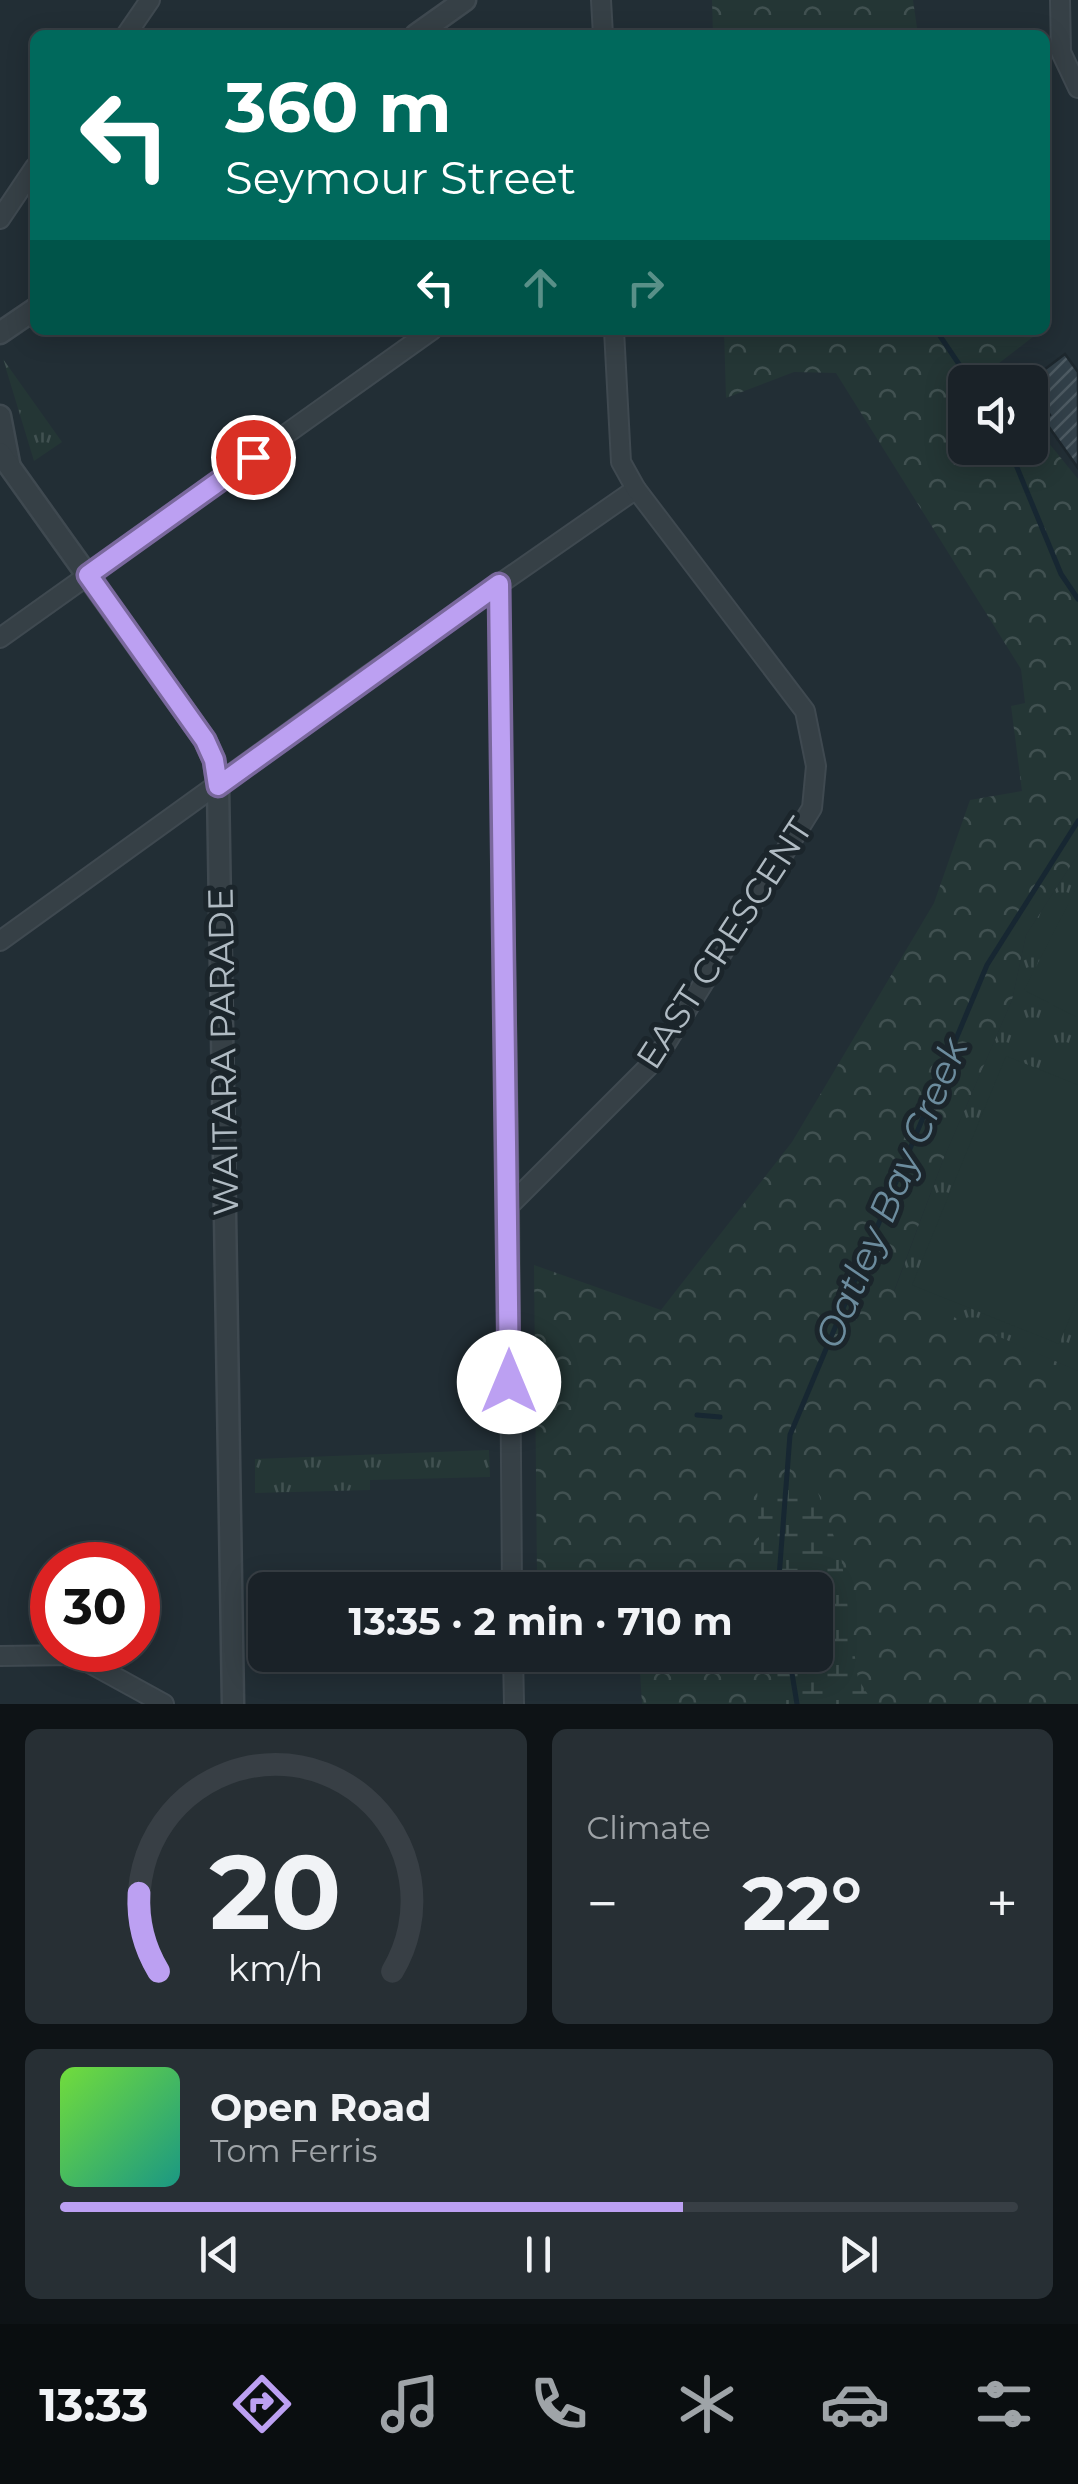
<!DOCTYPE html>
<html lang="en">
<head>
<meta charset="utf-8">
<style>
  body { margin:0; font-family:Montserrat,sans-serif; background:#272f34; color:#f1f3f6; height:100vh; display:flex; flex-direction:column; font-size:38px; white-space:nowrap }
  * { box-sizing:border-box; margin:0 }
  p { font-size:32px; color:#9fa4a8 }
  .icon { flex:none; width:55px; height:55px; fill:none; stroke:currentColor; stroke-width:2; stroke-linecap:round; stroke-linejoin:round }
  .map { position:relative; height:1704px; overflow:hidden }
  .drawer { display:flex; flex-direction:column; gap:25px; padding:25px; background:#0e1316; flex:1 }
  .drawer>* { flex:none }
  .hud { position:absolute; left:30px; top:30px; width:1020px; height:305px; border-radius:15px; box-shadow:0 5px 25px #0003,0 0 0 2px #383f45; background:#00695c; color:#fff; overflow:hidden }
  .controls { position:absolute; left:948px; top:365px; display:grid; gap:20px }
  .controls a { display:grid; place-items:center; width:100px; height:100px; border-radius:15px; background:#1a2228; box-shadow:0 5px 25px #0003,0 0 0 2px #383f45; font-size:50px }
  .speed { position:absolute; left:30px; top:1542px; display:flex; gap:20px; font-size:50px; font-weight:700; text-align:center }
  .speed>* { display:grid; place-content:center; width:130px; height:130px; border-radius:50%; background:#1a2228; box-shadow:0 5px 25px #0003,0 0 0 2px #383f45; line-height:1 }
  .speed .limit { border:15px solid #d22; background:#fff; color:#111 }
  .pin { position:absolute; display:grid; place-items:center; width:85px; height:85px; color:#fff; margin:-42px; border:5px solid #fff; border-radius:50%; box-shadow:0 2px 10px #0007 }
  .me { position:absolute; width:110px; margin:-55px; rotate:0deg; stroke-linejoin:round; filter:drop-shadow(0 0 8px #0008) }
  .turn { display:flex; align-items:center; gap:35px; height:210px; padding:0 30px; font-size:45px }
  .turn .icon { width:130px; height:130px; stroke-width:2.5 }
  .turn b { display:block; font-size:70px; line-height:85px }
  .lanes { display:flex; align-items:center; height:95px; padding:0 30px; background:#0003; justify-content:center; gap:50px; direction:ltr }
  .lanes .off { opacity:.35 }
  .big { font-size:75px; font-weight:700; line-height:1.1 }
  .drawer .tile { flex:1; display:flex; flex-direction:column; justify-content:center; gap:15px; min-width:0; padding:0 35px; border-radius:15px; background:#272f34 }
  .drawer .dial { align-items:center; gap:0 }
  .dial svg { height:260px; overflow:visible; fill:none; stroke:#383f45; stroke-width:7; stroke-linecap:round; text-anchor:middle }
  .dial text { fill:#f1f3f6; stroke:none }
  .song { display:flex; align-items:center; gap:30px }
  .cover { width:120px; height:120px; border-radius:15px; background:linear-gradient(135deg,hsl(100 70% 55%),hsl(170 70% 35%)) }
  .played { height:10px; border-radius:5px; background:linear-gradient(90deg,#bca0f2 65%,#383f45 65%) }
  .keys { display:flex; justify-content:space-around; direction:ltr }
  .heat { display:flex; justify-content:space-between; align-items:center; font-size:55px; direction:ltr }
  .drawer .tiles { flex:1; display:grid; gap:25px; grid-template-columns:1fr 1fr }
  .tile:last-child { grid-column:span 2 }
  .trip { position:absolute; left:248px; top:1572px; width:585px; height:100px; border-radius:15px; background:#1a2228; box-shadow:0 5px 25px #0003,0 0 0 2px #383f45; font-weight:700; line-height:100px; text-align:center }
  .menu { display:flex; height:160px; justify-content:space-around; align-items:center; background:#0a0e10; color:#9fa4a8 }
  .menu .icon { width:70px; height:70px }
  .menu .on { color:#bca0f2 }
  .menu b { font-size:45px; color:#f1f3f6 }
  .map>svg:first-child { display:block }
  .grass { fill:url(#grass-tufts) }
  .forest { fill:url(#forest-crowns) }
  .wetland { fill:url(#wetland-marsh) }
  .garden { fill:#243635 }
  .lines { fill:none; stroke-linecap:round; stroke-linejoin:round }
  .stream { stroke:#172732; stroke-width:5 }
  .building { fill:url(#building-hatch); stroke:#1d272d; stroke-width:2.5 }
  .minor-casing { stroke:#3f4950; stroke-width:22 }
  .tertiary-casing { stroke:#3f4950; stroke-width:25 }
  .minor { stroke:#364046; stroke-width:18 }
  .tertiary { stroke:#364046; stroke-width:20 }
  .route-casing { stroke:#7a689d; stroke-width:25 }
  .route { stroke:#bca0f2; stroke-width:18 }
  .labels { text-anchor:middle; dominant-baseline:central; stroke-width:10; stroke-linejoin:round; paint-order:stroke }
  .street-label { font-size:35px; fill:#b0bbc3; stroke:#1b252b }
  .water-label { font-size:38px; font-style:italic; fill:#6c8c9e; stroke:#1b252b }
</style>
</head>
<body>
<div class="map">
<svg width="1078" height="1704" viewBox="0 0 1078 1704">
  <defs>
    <pattern id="grass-tufts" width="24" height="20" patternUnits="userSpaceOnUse" patternTransform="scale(2.5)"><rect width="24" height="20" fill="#243635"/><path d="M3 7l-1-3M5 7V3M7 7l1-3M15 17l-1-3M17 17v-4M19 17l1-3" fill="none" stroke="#415151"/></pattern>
    <pattern id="forest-crowns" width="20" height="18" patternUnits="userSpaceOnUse" patternTransform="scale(2.5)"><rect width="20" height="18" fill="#243635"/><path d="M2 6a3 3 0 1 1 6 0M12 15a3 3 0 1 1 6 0" fill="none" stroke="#415151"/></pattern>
    <pattern id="wetland-marsh" width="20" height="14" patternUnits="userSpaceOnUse" patternTransform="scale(2.5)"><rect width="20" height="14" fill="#243635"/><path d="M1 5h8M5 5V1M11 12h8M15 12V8" fill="none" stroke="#415151"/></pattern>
    <pattern id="building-hatch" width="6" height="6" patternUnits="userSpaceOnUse" patternTransform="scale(2.5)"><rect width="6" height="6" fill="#324049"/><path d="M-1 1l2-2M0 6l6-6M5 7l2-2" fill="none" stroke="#4d5a62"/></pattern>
  </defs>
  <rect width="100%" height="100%" fill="#222e35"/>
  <g class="grass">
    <polygon points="3,359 62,442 34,461"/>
    <polygon points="1078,854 1078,1371 894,1292 943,1160 1012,1000 1026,935"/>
    <polygon points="489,1450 490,1477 370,1480 370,1490 255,1493 255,1459"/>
  </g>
  <g class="forest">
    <polygon points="712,0 913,0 918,35 713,35"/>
    <polygon points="724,330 1042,330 990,370 999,382 965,382 965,448 1030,448 1030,420 1078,479 1078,854 1026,935 1012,1000 943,1160 894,1291 1078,1371 1078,1704 642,1704 639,1655 815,1655 815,1590 636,1590 634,1573 537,1578 534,1265 661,1310 792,1142 934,903 970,800 1022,791 1011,706 1025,703 1021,669 836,373 794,372 726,398"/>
  </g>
  <polygon class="wetland" points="757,1485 817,1490 841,1556 858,1679 874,1704 778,1704 767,1655 815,1655 815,1590 761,1590"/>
  <g class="garden">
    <polygon points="1078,885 1078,1018 1024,990"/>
    <polygon points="1006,1056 1078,1085 1078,1298 1059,1344 912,1285"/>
  </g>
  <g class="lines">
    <g class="stream">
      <polyline points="936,330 971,382"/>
      <polyline points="1009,448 1061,574 1078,599"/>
      <polyline points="697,1415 720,1417"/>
      <polyline points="778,1590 790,1435 987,965 1078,821"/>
      <polyline points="789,1655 797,1704"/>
    </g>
  </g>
  <polygon class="building" points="1065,354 1078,372 1078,468 1044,420 1050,415 1028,382"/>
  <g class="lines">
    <g class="minor-casing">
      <g id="minor">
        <polyline points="601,0 603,35"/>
        <polyline points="1060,0 1061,52 1078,88"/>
        <polyline points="126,35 150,0"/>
        <polyline points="0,219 35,167"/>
        <polyline points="499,584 509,1206 512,1590"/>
        <polyline points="0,638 432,330"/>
        <polyline points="0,941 366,677 636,489"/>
        <polyline points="509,1206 657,1058 812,808 816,766 805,711 636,489 621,462 614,330"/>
        <polyline points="513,1655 514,1704"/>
        <polyline points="0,1656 75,1655 164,1704"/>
      </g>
    </g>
    <g class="tertiary-casing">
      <g id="tertiary">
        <polyline points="416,35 465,0"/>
        <polyline points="0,333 35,309"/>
        <polyline points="0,416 9,463"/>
        <polyline points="0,453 205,740 214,760 218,786 233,1704"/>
      </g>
    </g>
    <use href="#minor" class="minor"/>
    <use href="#tertiary" class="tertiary"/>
  </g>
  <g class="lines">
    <g class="route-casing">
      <polyline id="route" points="253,457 88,575 205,740 214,760 218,786 499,584 509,1382"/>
    </g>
    <use href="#route" class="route"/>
  </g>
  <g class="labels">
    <g class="street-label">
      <text transform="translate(724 943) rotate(-57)">EAST CRESCENT</text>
      <text transform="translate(223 1052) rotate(-91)">WAITARA PARADE</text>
    </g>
    <g class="water-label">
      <text transform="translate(891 1193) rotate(-67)">Oatley Bay Creek</text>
    </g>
  </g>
</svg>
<div class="controls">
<a><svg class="icon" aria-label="sound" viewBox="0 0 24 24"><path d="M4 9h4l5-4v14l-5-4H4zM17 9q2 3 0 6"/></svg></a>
</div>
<div class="speed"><div class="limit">30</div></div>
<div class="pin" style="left:253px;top:457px;background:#d93025"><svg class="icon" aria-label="arrive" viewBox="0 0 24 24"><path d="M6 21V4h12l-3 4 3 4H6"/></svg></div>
<svg class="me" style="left:509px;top:1382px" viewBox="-20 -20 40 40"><circle r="19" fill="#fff"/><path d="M0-13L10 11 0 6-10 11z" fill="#bca0f2"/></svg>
<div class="trip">13:35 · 2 min · 710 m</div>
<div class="hud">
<div class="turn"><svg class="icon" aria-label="left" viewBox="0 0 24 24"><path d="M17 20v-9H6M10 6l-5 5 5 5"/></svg><div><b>360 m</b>Seymour Street</div></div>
<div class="lanes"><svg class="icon" aria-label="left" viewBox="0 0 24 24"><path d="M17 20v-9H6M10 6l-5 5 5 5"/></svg><svg class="icon off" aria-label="ahead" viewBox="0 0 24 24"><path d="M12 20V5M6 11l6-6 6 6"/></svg><svg class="icon off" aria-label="right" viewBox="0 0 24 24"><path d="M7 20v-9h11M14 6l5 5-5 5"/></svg></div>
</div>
</div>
<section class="drawer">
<div class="tiles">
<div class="tile dial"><svg viewBox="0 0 100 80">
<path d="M14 69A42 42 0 1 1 86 69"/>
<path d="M14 69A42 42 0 0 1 8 45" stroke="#bca0f2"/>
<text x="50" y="56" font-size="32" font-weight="700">20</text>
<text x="50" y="72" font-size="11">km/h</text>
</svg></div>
<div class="tile"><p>Climate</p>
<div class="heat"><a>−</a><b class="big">22°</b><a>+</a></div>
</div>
<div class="tile">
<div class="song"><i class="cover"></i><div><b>Open Road</b><p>Tom Ferris</p></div></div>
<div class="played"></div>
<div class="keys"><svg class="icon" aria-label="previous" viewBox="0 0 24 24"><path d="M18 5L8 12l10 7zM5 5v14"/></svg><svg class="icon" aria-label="pause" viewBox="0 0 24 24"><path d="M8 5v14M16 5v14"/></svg><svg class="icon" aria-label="next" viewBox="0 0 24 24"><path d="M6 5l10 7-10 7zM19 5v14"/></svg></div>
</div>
</div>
</section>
<nav class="menu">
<b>13:33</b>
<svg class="icon on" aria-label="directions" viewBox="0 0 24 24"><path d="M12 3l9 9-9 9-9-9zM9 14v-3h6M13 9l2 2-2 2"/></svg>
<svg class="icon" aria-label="music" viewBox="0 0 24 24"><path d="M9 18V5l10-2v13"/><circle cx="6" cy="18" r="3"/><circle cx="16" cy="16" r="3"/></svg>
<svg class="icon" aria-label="phone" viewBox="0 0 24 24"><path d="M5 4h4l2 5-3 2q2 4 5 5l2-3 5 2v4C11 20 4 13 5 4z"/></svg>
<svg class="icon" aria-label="climate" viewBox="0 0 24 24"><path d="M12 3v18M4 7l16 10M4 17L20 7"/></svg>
<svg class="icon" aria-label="car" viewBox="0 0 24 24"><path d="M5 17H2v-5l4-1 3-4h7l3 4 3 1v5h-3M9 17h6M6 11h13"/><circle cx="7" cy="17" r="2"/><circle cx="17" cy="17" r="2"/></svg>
<svg class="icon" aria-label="filters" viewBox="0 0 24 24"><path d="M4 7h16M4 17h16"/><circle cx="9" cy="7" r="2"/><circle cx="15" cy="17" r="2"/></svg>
</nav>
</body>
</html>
